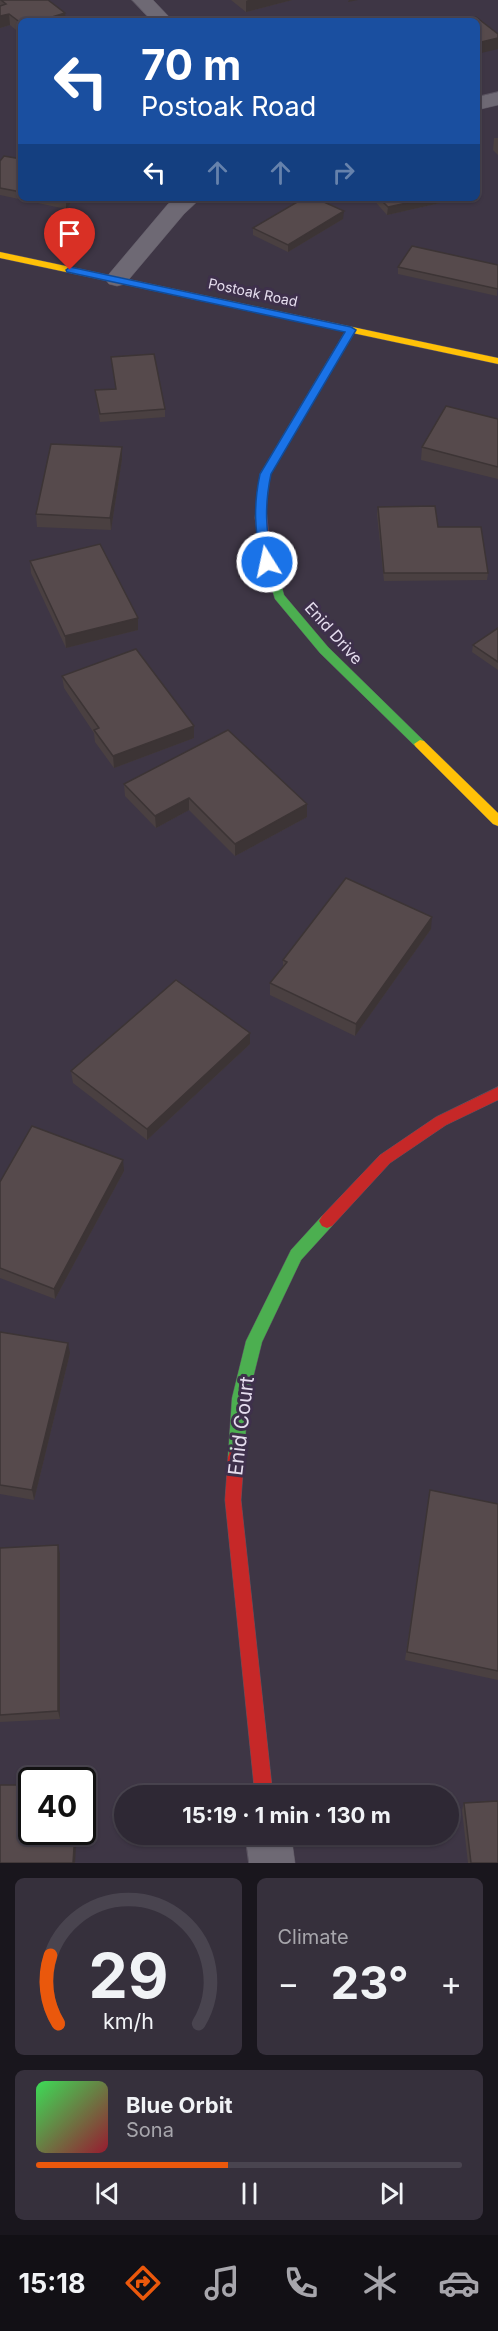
<!DOCTYPE html>
<html lang="en">
<head>
<meta charset="utf-8">
<style>
  body { margin:0; font-family:Inter,sans-serif; background:#36303c; color:#f1f3f6; height:100vh; display:flex; flex-direction:column; font-size:22px; white-space:nowrap }
  * { box-sizing:border-box; margin:0 }
  p { font-size:20px; color:#a7a6ac }
  .icon { flex:none; width:33px; height:33px; fill:none; stroke:currentColor; stroke-width:2; stroke-linecap:round; stroke-linejoin:round }
  .map { position:relative; height:1863px; overflow:hidden }
  .drawer { display:flex; flex-direction:column; gap:15px; padding:15px; background:#19161d; flex:1 }
  .drawer>* { flex:none }
  .banner { position:absolute; left:18px; top:18px; width:462px; height:183px; border-radius:9px; box-shadow:0 2px 4px #0004,0 0 0 2px #49444f; background:#1a4fa0; color:#fff; overflow:hidden }
  .speed { position:absolute; left:18px; top:1767px; display:flex; gap:12px; font-size:30px; font-weight:700; text-align:center }
  .speed>* { display:grid; place-content:center; width:78px; height:78px; border-radius:50%; background:#2e2834; box-shadow:0 2px 4px #0004,0 0 0 2px #49444f; line-height:1 }
  .speed .limit { border:3px solid #111; border-radius:9px; background:#fff; color:#111 }
  .pin { position:absolute; display:grid; place-items:center; width:51px; height:51px; color:#fff; margin:-62px -26px; border-radius:50% 50% 50% 0; rotate:-45deg; box-shadow:0 0 6px #0007 }
  .pin .icon { rotate:45deg }
  .me { position:absolute; width:66px; margin:-33px; rotate:350deg; stroke-linejoin:round; filter:drop-shadow(0 0 4px #0008) }
  .turn { display:flex; align-items:center; gap:21px; height:126px; padding:0 24px; font-size:27px }
  .turn .icon { width:78px; height:78px; stroke-width:2.5 }
  .turn b { display:block; font-size:42px; line-height:51px }
  .lanes { display:flex; align-items:center; height:57px; padding:0 24px; background:#0003; justify-content:center; gap:30px; direction:ltr }
  .lanes .off { opacity:.35 }
  .big { font-size:45px; font-weight:700; line-height:1.1 }
  .drawer .tile { flex:1; display:flex; flex-direction:column; justify-content:center; gap:9px; min-width:0; padding:0 21px; border-radius:9px; background:#36303c }
  .drawer .dial { align-items:center; gap:0 }
  .dial svg { height:156px; overflow:visible; fill:none; stroke:#49444f; stroke-width:7; stroke-linecap:round; text-anchor:middle }
  .dial text { fill:#f1f3f6; stroke:none }
  .song { display:flex; align-items:center; gap:18px }
  .cover { width:72px; height:72px; border-radius:9px; background:linear-gradient(135deg,hsl(130 70% 55%),hsl(350 70% 35%)) }
  .played { height:6px; border-radius:3px; background:linear-gradient(90deg,#ea580c 45%,#49444f 45%) }
  .keys { display:flex; justify-content:space-around; direction:ltr }
  .heat { display:flex; justify-content:space-between; align-items:center; font-size:33px; direction:ltr }
  .drawer .tiles { flex:1; display:grid; gap:15px; grid-template-columns:1fr 1fr }
  .tile:last-child { grid-column:span 2 }
  .trip { position:absolute; left:114px; top:1785px; width:345px; height:60px; border-radius:30px; background:#2e2834; box-shadow:0 2px 4px #0004,0 0 0 2px #49444f; font-weight:700; line-height:60px; text-align:center }
  .dock { display:flex; height:96px; justify-content:space-around; align-items:center; background:#121015; color:#a7a6ac }
  .dock .icon { width:42px; height:42px }
  .dock .on { color:#ea580c }
  .dock b { font-size:27px; color:#f1f3f6 }
  .map>svg:first-child { display:block }
  .lines { fill:none; stroke-linecap:round; stroke-linejoin:round }
  .street-casing { stroke:#5b5461; stroke-width:1 }
  .fast-casing { stroke:#5b5461; stroke-width:1 }
  .slow-casing { stroke:#5b5461; stroke-width:1 }
  .jam-casing { stroke:#5b5461; stroke-width:1 }
  .street { fill:#6e6974; fill-rule:evenodd }
  .fast { fill:#4caf50; fill-rule:evenodd }
  .slow { fill:#ffc107; fill-rule:evenodd }
  .jam { fill:#c62828; fill-rule:evenodd }
  .wall { fill:#4a4041 }
  .shaded-wall { fill:#3c3435 }
  .building { fill:#564a4c; stroke:#3c3435; stroke-width:1.5 }
  .route { fill:#1a73e8; stroke:#114b97; stroke-width:1.5 }
  .labels { text-anchor:middle; dominant-baseline:central; stroke-width:6; stroke-linejoin:round; paint-order:stroke }
  .far-street-label { font-size:14px; fill:#e5ddee; stroke:#3e304b }
  .street-label { font-size:16px; fill:#e5ddee; stroke:#3e304b }
  .near-street-label { font-size:20px; fill:#e5ddee; stroke:#3e304b }
</style>
</head>
<body>
<div class="map">
<svg width="498" height="1863" viewBox="0 0 498 1863">
  <rect width="100%" height="100%" fill="#3e3645"/>
  <g class="lines">
    <g class="street-casing">
      <g id="street">
        <polygon points="132,0 153,0 173,21 152,21"/>
        <polygon points="498,92 498,105 477,110 477,97"/>
        <polygon points="176,198 201,198 184,214 125,284 117,286 109,284 105,279 109,274 168,204"/>
        <polygon points="245,1834 291,1834 295,1863 249,1863"/>
      </g>
    </g>
    <g class="fast-casing">
      <g id="fast">
        <polygon points="264,541 270,545 284,595 328,647 424,741 426,744 424,747 416,747 320,653 275,599 258,545"/>
        <polygon points="327,1214 332,1216 335,1221 332,1226 301,1260 262,1342 248,1398 244,1457 242,1463 236,1465 230,1463 228,1457 232,1398 246,1341 291,1250 322,1216"/>
      </g>
    </g>
    <g class="slow-casing">
      <g id="slow">
        <polygon points="0,252 498,358 498,364 0,258"/>
        <polygon points="420,740 424,741 498,813 498,826 493,824 416,747 414,744"/>
      </g>
    </g>
    <g class="jam-casing">
      <g id="jam">
        <polygon points="351,327 356,330 270,474 266,509 270,545 268,548 260,548 255,518 260,474 346,330"/>
        <polygon points="498,1087 498,1100 446,1125 390,1163 332,1226 327,1228 322,1226 319,1221 322,1216 380,1155 436,1117"/>
        <polygon points="236,1449 242,1451 244,1457 241,1500 273,1796 255,1796 225,1500 228,1457 230,1451"/>
      </g>
    </g>
    <use href="#street" class="street"/>
    <use href="#fast" class="fast"/>
    <use href="#slow" class="slow"/>
    <use href="#jam" class="jam"/>
  </g>
  <g class="wall">
    <polygon points="0,0 48,0 21,21 21,34 10,25 0,28"/>
    <polygon points="231,0 292,0 246,12"/>
    <polygon points="494,138 498,138 498,155 493,150"/>
    <polygon points="21,159 21,198 75,198 66,209 0,195 0,161"/>
    <polygon points="372,198 462,198 387,215"/>
    <polygon points="343,219 288,252 253,235 253,228"/>
    <polygon points="498,265 497,296 398,274 398,267"/>
    <polygon points="111,357 165,409 165,417 100,422 95,390 116,389"/>
    <polygon points="498,419 498,479 421,460 422,447"/>
    <polygon points="122,447 122,459 111,530 37,527 36,514"/>
    <polygon points="378,507 438,527 488,573 487,580 384,581 377,514"/>
    <polygon points="30,561 138,618 138,630 66,648 31,573"/>
    <polygon points="498,628 498,670 472,652 473,645"/>
    <polygon points="62,676 194,738 114,768 95,742 94,733 64,688"/>
    <polygon points="124,784 307,804 307,817 235,856 189,810 156,828 125,796"/>
    <polygon points="431,929 355,1036 270,995 270,983 283,966 283,960"/>
    <polygon points="250,1044 147,1140 73,1083 71,1071"/>
    <polygon points="124,1171 55,1299 0,1278 0,1182"/>
    <polygon points="0,1332 70,1353 34,1500 0,1494"/>
    <polygon points="430,1490 498,1504 498,1680 405,1660"/>
    <polygon points="0,1548 60,1554 60,1719 0,1722"/>
    <polygon points="464,1803 498,1863 468,1863 462,1810"/>
  </g>
  <g class="shaded-wall">
    <polygon points="248,0 292,0 246,12 246,1"/>
    <polygon points="349,0 358,0 348,2"/>
    <polygon points="65,13 66,21 39,21"/>
    <polygon points="9,14 10,25 0,28 0,16"/>
    <polygon points="498,38 498,49 477,54 477,43"/>
    <polygon points="69,198 75,198 66,209 66,201"/>
    <polygon points="430,198 462,198 387,215 388,207"/>
    <polygon points="344,211 343,219 288,252 288,245"/>
    <polygon points="122,447 122,459 111,530 110,518"/>
    <polygon points="138,618 138,630 66,648 65,636"/>
    <polygon points="194,726 194,738 114,768 113,756"/>
    <polygon points="189,798 189,810 156,828 155,816"/>
    <polygon points="307,804 307,817 235,856 235,844"/>
    <polygon points="432,917 431,929 355,1036 356,1024"/>
    <polygon points="250,1033 250,1044 147,1140 147,1129"/>
    <polygon points="123,1160 124,1171 55,1299 54,1289"/>
    <polygon points="68,1343 70,1353 34,1500 32,1490"/>
    <polygon points="58,1545 60,1554 60,1719 58,1711"/>
    <polygon points="75,1832 77,1832 75,1863 73,1863"/>
  </g>
  <g class="building">
    <polygon points="1,0 48,0 65,13 39,21 21,21 21,23 9,14 0,16 0,6 6,4"/>
    <polygon points="476,17 498,34 498,38 477,43 477,21 460,21"/>
    <polygon points="4,156 21,159 21,192 0,188 0,161"/>
    <polygon points="49,198 69,198 66,201"/>
    <polygon points="304,198 315,198 344,211 288,245 253,228"/>
    <polygon points="379,198 430,198 388,207"/>
    <polygon points="412,246 498,265 498,289 398,267"/>
    <polygon points="154,354 165,409 100,414 95,390 116,389 111,357"/>
    <polygon points="446,406 498,419 498,467 422,447"/>
    <polygon points="51,444 122,447 110,518 36,514"/>
    <polygon points="435,506 438,527 481,527 488,573 384,573 378,507"/>
    <polygon points="100,544 138,618 65,636 30,561"/>
    <polygon points="498,628 498,662 473,645"/>
    <polygon points="136,649 194,726 113,756 94,730 99,728 62,676"/>
    <polygon points="228,730 307,804 235,844 189,798 155,816 124,784"/>
    <polygon points="346,878 432,917 356,1024 270,983 287,962 283,960"/>
    <polygon points="176,980 250,1033 147,1129 71,1071"/>
    <polygon points="32,1126 123,1160 54,1289 0,1268 0,1182"/>
    <polygon points="0,1332 68,1343 32,1490 0,1485"/>
    <polygon points="430,1490 498,1504 498,1671 407,1652"/>
    <polygon points="58,1545 58,1711 0,1715 0,1548"/>
    <polygon points="0,1785 32,1785 32,1832 75,1832 73,1863 0,1863"/>
    <polygon points="498,1801 498,1863 471,1863 464,1803"/>
  </g>
  <path class="route" d="M70,267L351,327L356,330L271,474C264,507 266,529 272,562L271,565H263L261,562C255,529 253,507 260,474L345,332L67,272L66,270Z"/>
  <g class="labels">
    <g class="far-street-label">
      <text transform="translate(253 292) rotate(12)">Postoak Road</text>
    </g>
    <g class="street-label">
      <text transform="translate(334 633) rotate(48)">Enid Drive</text>
    </g>
    <g class="near-street-label">
      <text transform="translate(241 1426) rotate(-83)">Enid Court</text>
    </g>
  </g>
</svg>
<div class="speed"><div class="limit">40</div></div>
<div class="pin" style="left:70px;top:270px;background:#d93025"><svg class="icon" aria-label="arrive" viewBox="0 0 24 24"><path d="M6 21V4h12l-3 4 3 4H6"/></svg></div>
<svg class="me" style="left:267px;top:562px" viewBox="-20 -20 40 40"><circle r="17" fill="#1a73e8" stroke="#fff" stroke-width="3"/><path d="M0-11L8 9 0 5-8 9z" fill="#fff"/></svg>
<div class="trip">15:19 · 1 min · 130 m</div>
<div class="banner">
<div class="turn"><svg class="icon" aria-label="left" viewBox="0 0 24 24"><path d="M17 20v-9H6M10 6l-5 5 5 5"/></svg><div><b>70 m</b>Postoak Road</div></div>
<div class="lanes"><svg class="icon" aria-label="left" viewBox="0 0 24 24"><path d="M17 20v-9H6M10 6l-5 5 5 5"/></svg><svg class="icon off" aria-label="ahead" viewBox="0 0 24 24"><path d="M12 20V5M6 11l6-6 6 6"/></svg><svg class="icon off" aria-label="ahead" viewBox="0 0 24 24"><path d="M12 20V5M6 11l6-6 6 6"/></svg><svg class="icon off" aria-label="right" viewBox="0 0 24 24"><path d="M7 20v-9h11M14 6l5 5-5 5"/></svg></div>
</div>
</div>
<section class="drawer">
<div class="tiles">
<div class="tile dial"><svg viewBox="0 0 100 80">
<path d="M14 69A42 42 0 1 1 86 69"/>
<path d="M14 69A42 42 0 0 1 10 34" stroke="#ea580c"/>
<text x="50" y="56" font-size="32" font-weight="700">29</text>
<text x="50" y="72" font-size="11">km/h</text>
</svg></div>
<div class="tile"><p>Climate</p>
<div class="heat"><a>−</a><b class="big">23°</b><a>+</a></div>
</div>
<div class="tile">
<div class="song"><i class="cover"></i><div><b>Blue Orbit</b><p>Sona</p></div></div>
<div class="played"></div>
<div class="keys"><svg class="icon" aria-label="previous" viewBox="0 0 24 24"><path d="M18 5L8 12l10 7zM5 5v14"/></svg><svg class="icon" aria-label="pause" viewBox="0 0 24 24"><path d="M8 5v14M16 5v14"/></svg><svg class="icon" aria-label="next" viewBox="0 0 24 24"><path d="M6 5l10 7-10 7zM19 5v14"/></svg></div>
</div>
</div>
</section>
<nav class="dock">
<b>15:18</b>
<svg class="icon on" aria-label="directions" viewBox="0 0 24 24"><path d="M12 3l9 9-9 9-9-9zM9 14v-3h6M13 9l2 2-2 2"/></svg>
<svg class="icon" aria-label="music" viewBox="0 0 24 24"><path d="M9 18V5l10-2v13"/><circle cx="6" cy="18" r="3"/><circle cx="16" cy="16" r="3"/></svg>
<svg class="icon" aria-label="phone" viewBox="0 0 24 24"><path d="M5 4h4l2 5-3 2q2 4 5 5l2-3 5 2v4C11 20 4 13 5 4z"/></svg>
<svg class="icon" aria-label="climate" viewBox="0 0 24 24"><path d="M12 3v18M4 7l16 10M4 17L20 7"/></svg>
<svg class="icon" aria-label="car" viewBox="0 0 24 24"><path d="M5 17H2v-5l4-1 3-4h7l3 4 3 1v5h-3M9 17h6M6 11h13"/><circle cx="7" cy="17" r="2"/><circle cx="17" cy="17" r="2"/></svg>
</nav>
</body>
</html>
